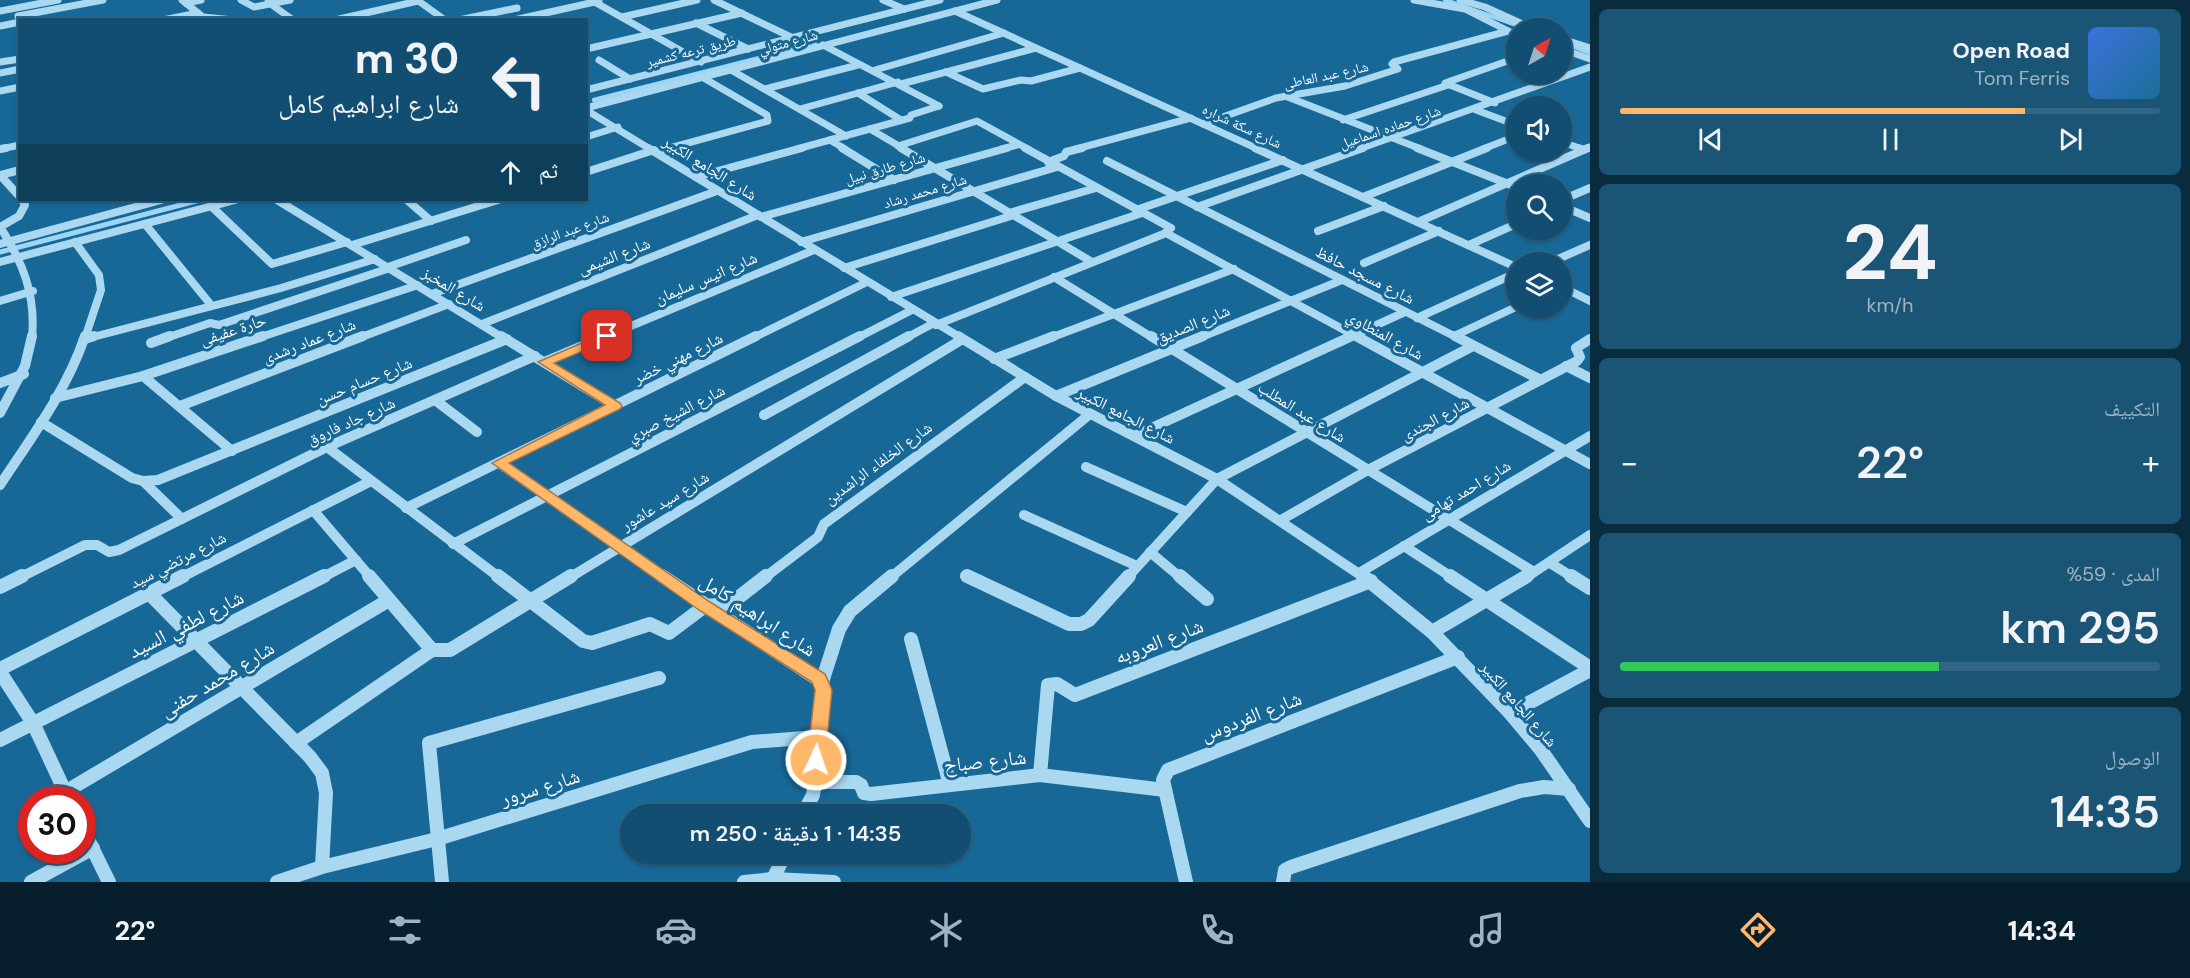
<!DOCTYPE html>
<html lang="ar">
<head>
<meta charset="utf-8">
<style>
  body { margin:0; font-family:"DM Sans","Noto Naskh Arabic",sans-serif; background:#1a5576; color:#f1f3f6; direction:rtl; height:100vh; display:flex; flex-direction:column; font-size:22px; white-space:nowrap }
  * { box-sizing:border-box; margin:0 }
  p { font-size:20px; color:#9cb4c3 }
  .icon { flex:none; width:33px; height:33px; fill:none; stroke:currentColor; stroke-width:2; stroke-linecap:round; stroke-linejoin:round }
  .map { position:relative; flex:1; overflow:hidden; direction:ltr }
  .drawer { display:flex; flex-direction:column; gap:9px; padding:9px; background:#092b3e; width:600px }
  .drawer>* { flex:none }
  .guide { position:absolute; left:18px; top:18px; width:570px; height:183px; border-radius:0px; box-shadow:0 2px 4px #0004,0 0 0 2px #306584; direction:rtl; background:#114e71; color:#f1f3f6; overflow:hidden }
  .needle { width:39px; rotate:39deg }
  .fabs { position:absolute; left:1506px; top:18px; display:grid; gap:12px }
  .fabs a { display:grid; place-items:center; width:66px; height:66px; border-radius:50%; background:#114e71; box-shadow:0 2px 4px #0004,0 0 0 2px #306584; font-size:30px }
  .speed { position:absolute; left:18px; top:786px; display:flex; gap:12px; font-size:30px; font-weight:700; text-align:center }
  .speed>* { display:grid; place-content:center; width:78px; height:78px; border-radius:50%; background:#114e71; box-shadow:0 2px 4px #0004,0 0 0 2px #306584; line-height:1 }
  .speed .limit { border:9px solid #d22; background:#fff; color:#111 }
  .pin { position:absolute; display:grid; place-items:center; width:51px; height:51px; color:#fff; margin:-26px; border-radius:12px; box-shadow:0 3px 9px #0006 }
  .me { position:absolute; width:66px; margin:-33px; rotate:3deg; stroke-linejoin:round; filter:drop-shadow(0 0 4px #0008) }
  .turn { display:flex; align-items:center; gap:21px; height:126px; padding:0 30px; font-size:27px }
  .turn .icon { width:78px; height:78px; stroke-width:2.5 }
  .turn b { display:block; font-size:42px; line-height:51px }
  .then { display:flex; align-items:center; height:57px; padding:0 30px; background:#0003; gap:12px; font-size:22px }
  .big { font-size:45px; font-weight:600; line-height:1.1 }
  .drawer .tile { flex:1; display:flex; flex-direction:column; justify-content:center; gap:9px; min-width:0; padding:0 21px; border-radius:9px; background:#1a5576 }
  .drawer .dial { align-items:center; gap:0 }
  .dial b { font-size:78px; line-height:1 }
  .song { display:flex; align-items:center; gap:18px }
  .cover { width:72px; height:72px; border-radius:9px; background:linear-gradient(135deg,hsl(220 70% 55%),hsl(200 70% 35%)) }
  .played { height:6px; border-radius:3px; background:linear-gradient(90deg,#ffb76a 75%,#306584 75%) }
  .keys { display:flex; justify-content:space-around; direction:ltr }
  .heat { display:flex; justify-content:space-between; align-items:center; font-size:33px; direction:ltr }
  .charge { height:9px; border-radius:4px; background:linear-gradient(90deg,#34c759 59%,#306584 0) }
  .trip { position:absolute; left:620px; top:804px; width:351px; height:60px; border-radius:30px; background:#114e71; box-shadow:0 2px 4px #0004,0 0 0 2px #306584; font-weight:600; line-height:60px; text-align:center; direction:rtl }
  .menu { display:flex; height:96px; justify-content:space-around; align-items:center; background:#071f2d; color:#9cb4c3 }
  .menu .icon { width:42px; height:42px }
  .menu .selected { color:#ffb76a }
  .menu b { font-size:27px; color:#f1f3f6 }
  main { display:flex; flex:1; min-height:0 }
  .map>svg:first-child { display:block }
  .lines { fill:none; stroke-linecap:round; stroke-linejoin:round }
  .stream-far1 { stroke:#9dd6f4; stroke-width:4.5 }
  .stream { stroke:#9dd6f4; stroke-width:5 }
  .minor-far3 { stroke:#aad8f1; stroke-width:7 }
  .minor-far2 { stroke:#aad8f1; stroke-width:8 }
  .minor-far1 { stroke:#aad8f1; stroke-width:10 }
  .minor { stroke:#aad8f1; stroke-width:14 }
  .route { fill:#ffb76a; stroke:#a67745; stroke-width:1.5 }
  .labels { text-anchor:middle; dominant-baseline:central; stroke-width:6; stroke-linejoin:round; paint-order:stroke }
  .far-street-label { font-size:14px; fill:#fff; stroke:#176897 }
  .street-label { font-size:16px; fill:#fff; stroke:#176897 }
  .near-street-label { font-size:20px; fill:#fff; stroke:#176897 }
</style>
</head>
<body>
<main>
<section class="drawer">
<div class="tile">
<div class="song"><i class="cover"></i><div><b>Open Road</b><p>Tom Ferris</p></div></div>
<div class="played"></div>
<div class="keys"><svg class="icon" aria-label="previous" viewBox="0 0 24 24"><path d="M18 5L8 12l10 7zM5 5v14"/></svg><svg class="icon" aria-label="pause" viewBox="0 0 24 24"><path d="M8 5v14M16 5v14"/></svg><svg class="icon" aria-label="next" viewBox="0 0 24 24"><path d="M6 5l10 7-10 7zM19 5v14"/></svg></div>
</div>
<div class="tile dial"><b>24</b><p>km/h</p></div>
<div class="tile"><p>التكييف</p>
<div class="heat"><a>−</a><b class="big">22°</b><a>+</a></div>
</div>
<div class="tile"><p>المدى · 59%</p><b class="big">295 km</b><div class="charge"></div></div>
<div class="tile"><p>الوصول</p><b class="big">14:35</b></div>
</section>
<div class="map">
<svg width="1590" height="882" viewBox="0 0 1590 882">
  <rect width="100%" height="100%" fill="#176897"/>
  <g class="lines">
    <g class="stream-far1">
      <polyline points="1445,0 1525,28"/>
      <polyline points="1562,42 1590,53"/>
      <polyline points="594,100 815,44"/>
    </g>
    <polyline class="stream" points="0,252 200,200"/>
    <g class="minor-far3">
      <polyline points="182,0 203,17 234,20"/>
      <polyline points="241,0 254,7 290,0"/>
      <polyline points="417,0 445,20"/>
      <polyline points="591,0 701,62"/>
      <polyline points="714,0 793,38"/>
      <polyline points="883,0 904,9"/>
      <polyline points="1414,0 1465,9 1516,35"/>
      <polyline points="1460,0 1485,7 1531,28"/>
      <polyline points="268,2 293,20"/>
      <polyline points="186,3 201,0"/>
      <polyline points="0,11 58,0"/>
      <polyline points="955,11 1258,149"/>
      <polyline points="18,16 103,0"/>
      <polyline points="622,17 697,0"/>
      <polyline points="163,20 198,13"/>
      <polyline points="335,20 418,1"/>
      <polyline points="459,20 517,8"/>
      <polyline points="514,20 599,1"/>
      <polyline points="696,23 748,49"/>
      <polyline points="0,26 20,22"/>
      <polyline points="1562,39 1590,48"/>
      <polyline points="823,45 939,106"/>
      <polyline points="586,49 742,13"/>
      <polyline points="1562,49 1590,59"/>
      <polyline points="599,60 630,79"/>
      <polyline points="0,62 20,59"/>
      <polyline points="731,70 846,136"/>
      <polyline points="875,70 1004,33"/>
      <polyline points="946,72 983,89 1021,80 1031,81 1080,68"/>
      <polyline points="0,73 20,69"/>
      <polyline points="901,84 1036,48"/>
      <polyline points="765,89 858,65"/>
      <polyline points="586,90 940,0"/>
      <polyline points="0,91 20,87"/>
      <polyline points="858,93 901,120"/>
      <polyline points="1285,96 1421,149"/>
      <polyline points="1495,103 1445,83 1516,58"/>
      <polyline points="586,108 997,0"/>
      <polyline points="800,109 898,82"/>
      <polyline points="586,110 650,149"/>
      <polyline points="1476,110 1516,125"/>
      <polyline points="1343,120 1448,85"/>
      <polyline points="1203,124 1276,98 1345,86 1398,69 1392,64 1394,62 1508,31"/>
      <polyline points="870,129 904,149"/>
      <polyline points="586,137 618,127"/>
      <polyline points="830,140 845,149"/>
      <polyline points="1562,142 1582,149"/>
      <polyline points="898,146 977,121 1028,149"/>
      <polyline points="0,149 20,145"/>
      <polyline points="666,149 768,121 767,115 702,77"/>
      <polyline points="797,149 910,118 911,115 939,106"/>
      <polyline points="1002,149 1017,145"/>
      <polyline points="1076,149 1191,118"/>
      <polyline points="1359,149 1590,67"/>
      <polyline points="1483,149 1516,136"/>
      <polyline points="1585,149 1590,147"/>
    </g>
    <g class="minor-far2">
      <polyline points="648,148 961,338"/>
      <polyline points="842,148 894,180"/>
      <polyline points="901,148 1092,262"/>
      <polyline points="1025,148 1171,228 1166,232"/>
      <polyline points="1255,148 1516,267"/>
      <polyline points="1417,148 1516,187"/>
      <polyline points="1578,148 1584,150"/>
      <polyline points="0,149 6,148"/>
      <polyline points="656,152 671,148"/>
      <polyline points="1107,161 1458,338"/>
      <polyline points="1048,162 1064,156 1066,152 1082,148"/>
      <polyline points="20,170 0,175 20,197"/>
      <polyline points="586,172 654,150"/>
      <polyline points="696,177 802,148"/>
      <polyline points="1363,197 1487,148"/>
      <polyline points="277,200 503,338"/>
      <polyline points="407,200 431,221"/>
      <polyline points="1562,200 1590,188"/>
      <polyline points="211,206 272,264 347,242"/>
      <polyline points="1562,206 1590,218"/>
      <polyline points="1197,207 1363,148"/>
      <polyline points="1136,210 1283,160"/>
      <polyline points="1009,213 1096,188"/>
      <polyline points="761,217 1007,148"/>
      <polyline points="1418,222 1588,148"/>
      <polyline points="145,224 211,305"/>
      <path d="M0,227C23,262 36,295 32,338"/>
      <polyline points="0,227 19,216 25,205 22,200"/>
      <polyline points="1318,231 1384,206"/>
      <polyline points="1166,233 1359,338"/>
      <polyline points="75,242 99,275 101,290 85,338"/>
      <polyline points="801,242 1057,167"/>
      <polyline points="0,244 161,200"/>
      <polyline points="352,245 498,200"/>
      <polyline points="1469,245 1516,224"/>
      <polyline points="0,262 235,200"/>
      <polyline points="1551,262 1590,245"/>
      <polyline points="1364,263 1439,231"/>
      <polyline points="388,267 466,240"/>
      <polyline points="844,268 1014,215"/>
      <polyline points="1054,277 1153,338"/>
      <polyline points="1562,287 1590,301"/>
      <polyline points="432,294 717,191"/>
      <polyline points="891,297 1142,213"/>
      <polyline points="0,301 33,291"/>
      <polyline points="1417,318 1516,273"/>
      <polyline points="482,324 758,215"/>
      <polyline points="936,325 1166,233"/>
      <polyline points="1454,336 1516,307"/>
      <polyline points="89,338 281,288 375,259"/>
      <polyline points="166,338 210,323 219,325 390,268"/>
      <polyline points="258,338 418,285"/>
      <polyline points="359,338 449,304"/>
      <polyline points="602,338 814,250"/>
      <polyline points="753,338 867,282"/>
      <polyline points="857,338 912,310"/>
      <polyline points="906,338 934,323"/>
      <polyline points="1050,338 1234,269"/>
      <polyline points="1199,338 1342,280"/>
      <polyline points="1348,338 1405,312"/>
    </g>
    <g class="minor-far1">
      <polyline points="501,336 615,406"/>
      <polyline points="958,336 1056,396 1217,479 1365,578"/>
      <polyline points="1151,336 1534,572"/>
      <polyline points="1356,336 1590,464"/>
      <polyline points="1455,336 1541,380"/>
      <polyline points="85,339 94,336"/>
      <polyline points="151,343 170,336"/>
      <polyline points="994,359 1054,336"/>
      <polyline points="544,362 606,336"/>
      <polyline points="1566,366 1590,378"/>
      <polyline points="143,376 232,451"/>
      <polyline points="0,383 24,374"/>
      <polyline points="1056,396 1203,336"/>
      <polyline points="55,398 143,376 263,336"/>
      <polyline points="435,400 477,432"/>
      <polyline points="180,406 363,336"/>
      <polyline points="0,413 25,366 32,336"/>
      <polyline points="764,415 909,336"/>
      <polyline points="41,422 132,478 143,481 158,480 507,339"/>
      <polyline points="1134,436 1352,336"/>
      <polyline points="327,447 500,578"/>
      <polyline points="499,463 664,578"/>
      <polyline points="1086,467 1187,512"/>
      <polyline points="143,481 182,519"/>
      <path d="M0,485C31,438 67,390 85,336"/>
      <polyline points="406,508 756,336"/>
      <polyline points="313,510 371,578"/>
      <polyline points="1024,515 1137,566"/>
      <polyline points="1281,520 1368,470 1577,361 1580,357 1576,348 1590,339"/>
      <polyline points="453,544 860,336"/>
      <polyline points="1404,546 1453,578"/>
      <polyline points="1150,552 1181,578"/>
      <polyline points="1550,563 1574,578"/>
      <polyline points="1359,573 1590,436"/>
      <polyline points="966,576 970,578"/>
      <polyline points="19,578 85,545 97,545 109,552 119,550 327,447 535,356"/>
      <polyline points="180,578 371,481"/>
      <polyline points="321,578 356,560"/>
      <polyline points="569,578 961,340"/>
      <polyline points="764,578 818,537 824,524 1025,377"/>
      <polyline points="890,578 1090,414"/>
      <polyline points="1127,578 1217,479 1473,346"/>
      <polyline points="1525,578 1590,535"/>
    </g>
    <g class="minor">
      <polyline points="369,576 432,650"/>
      <polyline points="498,576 583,641 592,643 650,624 669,633 705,606 730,604 766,576"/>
      <polyline points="662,576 822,682 824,690 817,737 815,782 813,795 803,814"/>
      <polyline points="967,576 1069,624 1081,624 1089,620 1129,576"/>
      <polyline points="1180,576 1207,599"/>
      <polyline points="1363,576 1432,632 1510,713 1541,750 1590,821"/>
      <polyline points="1450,576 1590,668"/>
      <polyline points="1571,576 1590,588"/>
      <polyline points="0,587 22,576"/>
      <polyline points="149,593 310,757 322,773 326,793 322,867"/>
      <polyline points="1432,632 1527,576"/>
      <polyline points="911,639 950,785"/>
      <polyline points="0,669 183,576"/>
      <polyline points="0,672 33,723 69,800"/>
      <polyline points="822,682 839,629 850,611 892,576"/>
      <polyline points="1510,713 1590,670"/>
      <polyline points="0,740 324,576"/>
      <polyline points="296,743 432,650 450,650 571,576"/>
      <polyline points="1040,775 1048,685 1057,684 1075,695 1371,581"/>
      <polyline points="815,782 856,782 861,785 864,793 871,794 1040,775 1165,790"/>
      <polyline points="65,792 389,600"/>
      <polyline points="82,827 109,882"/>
      <polyline points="773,879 785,854"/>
      <polyline points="31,882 93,848"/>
      <polyline points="277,882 322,867 437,839 752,742 817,737"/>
      <polyline points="442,882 429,743 659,678"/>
      <polyline points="744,882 773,879 834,882"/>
      <polyline points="1186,882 1163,780 1168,770 1458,657"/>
      <polyline points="1283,882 1285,870 1291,867 1520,791 1544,787 1569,789"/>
    </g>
  </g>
  <polygon class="route" points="607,332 613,336 611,339 554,363 620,403 622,406 620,409 509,463 710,602 825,674 832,690 825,760 822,765 816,767 810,765 807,760 815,690 812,682 699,610 492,463 605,405 538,362"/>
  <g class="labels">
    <g class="far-street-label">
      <text transform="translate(788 42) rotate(-15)">شارع متولي</text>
      <text transform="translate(691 51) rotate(-14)">طريق ترعه كشمير</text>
      <text transform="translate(1326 75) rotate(-12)">شارع عبد العاطى</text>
      <text transform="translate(1242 126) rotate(25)">شارع سكة شراره</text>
      <text transform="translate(1390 127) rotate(-19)">شارع حماده اسماعيل</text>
      <text transform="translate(885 168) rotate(-16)">شارع طارق نبيل</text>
      <text transform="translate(925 191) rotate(-17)">شارع محمد رشاد</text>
      <text transform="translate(570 230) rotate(-20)">شارع عبد الرازق</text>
    </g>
    <g class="street-label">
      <text transform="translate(710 168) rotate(32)">شارع الجامع الكبير</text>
      <text transform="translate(614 256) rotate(-21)">شارع الشيمى</text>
      <text transform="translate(1365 275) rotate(27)">شارع مسجد حافظ</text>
      <text transform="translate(706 278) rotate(-23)">شارع انيس سليمان</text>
      <text transform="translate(454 289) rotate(31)">شارع المخبز</text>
      <text transform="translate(1193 324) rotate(-22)">شارع الصديق</text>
      <text transform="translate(233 330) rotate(-18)">حارة عفيفى</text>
      <text transform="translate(1385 335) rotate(29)">شارع المنطاوي</text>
      <text transform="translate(309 341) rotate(-21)">شارع عماد رشدى</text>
      <text transform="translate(678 358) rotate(-26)">شارع مهني خضر</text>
      <text transform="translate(364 381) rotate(-22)">شارع حسام حسن</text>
      <text transform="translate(1302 412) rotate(32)">شارع عبد المطلب</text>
      <text transform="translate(676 413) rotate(-27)">شارع الشيخ صبري</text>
      <text transform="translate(1126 415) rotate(27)">شارع الجامع الكبير</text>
      <text transform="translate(1435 419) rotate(-28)">شارع الجندى</text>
      <text transform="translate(351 421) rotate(-24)">شارع جاد فاروق</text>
      <text transform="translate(878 463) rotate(-36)">شارع الخلفاء الراشدين</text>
      <text transform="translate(1466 490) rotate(-31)">شارع احمد تهامى</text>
      <text transform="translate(665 501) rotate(-31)">شارع سيد عاشور</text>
      <text transform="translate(178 560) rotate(-27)">شارع مرتضي سيد</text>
      <text transform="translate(1519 704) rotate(49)">شارع الجامع الكبير</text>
    </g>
    <g class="near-street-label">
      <text transform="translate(758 615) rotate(33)">شارع ابراهيم كامل</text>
      <text transform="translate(186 624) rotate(-27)">شارع لطفي السيد</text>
      <text transform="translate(1159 641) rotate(-21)">شارع العروبه</text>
      <text transform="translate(217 679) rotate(-31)">شارع محمد حفنى</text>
      <text transform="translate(1251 716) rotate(-21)">شارع الفردوس</text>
      <text transform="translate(985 761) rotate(-6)">شارع صباح</text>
      <text transform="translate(540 787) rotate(-17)">شارع سرور</text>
    </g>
  </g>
</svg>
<div class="fabs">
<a><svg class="needle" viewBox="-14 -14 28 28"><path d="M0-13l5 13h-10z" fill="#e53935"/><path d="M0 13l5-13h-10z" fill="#9cb4c3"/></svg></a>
<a><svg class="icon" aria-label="sound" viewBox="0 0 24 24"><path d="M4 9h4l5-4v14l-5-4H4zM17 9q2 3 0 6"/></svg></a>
<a><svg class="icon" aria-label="search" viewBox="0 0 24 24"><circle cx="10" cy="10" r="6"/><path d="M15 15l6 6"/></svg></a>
<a><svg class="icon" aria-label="layers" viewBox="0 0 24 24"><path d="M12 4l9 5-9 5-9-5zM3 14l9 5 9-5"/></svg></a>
</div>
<div class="speed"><div class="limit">30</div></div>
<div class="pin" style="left:607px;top:336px;background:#d93025"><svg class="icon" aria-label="arrive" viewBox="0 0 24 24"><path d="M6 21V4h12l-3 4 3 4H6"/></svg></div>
<svg class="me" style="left:816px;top:760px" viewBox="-20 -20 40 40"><circle r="17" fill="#ffb76a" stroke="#fff" stroke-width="3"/><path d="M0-11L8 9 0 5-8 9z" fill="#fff"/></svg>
<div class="trip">14:35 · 1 دقيقة · 250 m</div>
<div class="guide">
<div class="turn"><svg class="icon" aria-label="left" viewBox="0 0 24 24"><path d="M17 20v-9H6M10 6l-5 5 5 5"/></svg><div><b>30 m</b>شارع ابراهيم كامل</div></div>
<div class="then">ثم<svg class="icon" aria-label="ahead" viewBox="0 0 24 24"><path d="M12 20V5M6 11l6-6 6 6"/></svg></div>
</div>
</div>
</main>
<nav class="menu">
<b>14:34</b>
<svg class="icon selected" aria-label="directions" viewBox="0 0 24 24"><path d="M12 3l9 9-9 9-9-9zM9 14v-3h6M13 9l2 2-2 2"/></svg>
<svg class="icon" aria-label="music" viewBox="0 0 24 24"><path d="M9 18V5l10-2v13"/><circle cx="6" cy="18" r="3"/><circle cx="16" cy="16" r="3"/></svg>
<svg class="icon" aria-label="phone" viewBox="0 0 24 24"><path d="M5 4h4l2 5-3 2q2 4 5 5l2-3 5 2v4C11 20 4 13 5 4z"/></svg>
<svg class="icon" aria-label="climate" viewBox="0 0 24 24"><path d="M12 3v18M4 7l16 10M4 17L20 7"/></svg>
<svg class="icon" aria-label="car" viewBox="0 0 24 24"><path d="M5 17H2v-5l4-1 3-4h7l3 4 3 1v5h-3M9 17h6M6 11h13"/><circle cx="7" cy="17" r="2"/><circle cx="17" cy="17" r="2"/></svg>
<svg class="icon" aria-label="filters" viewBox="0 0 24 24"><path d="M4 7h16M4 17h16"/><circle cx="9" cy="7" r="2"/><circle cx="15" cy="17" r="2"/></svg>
<b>22°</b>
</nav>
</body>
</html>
